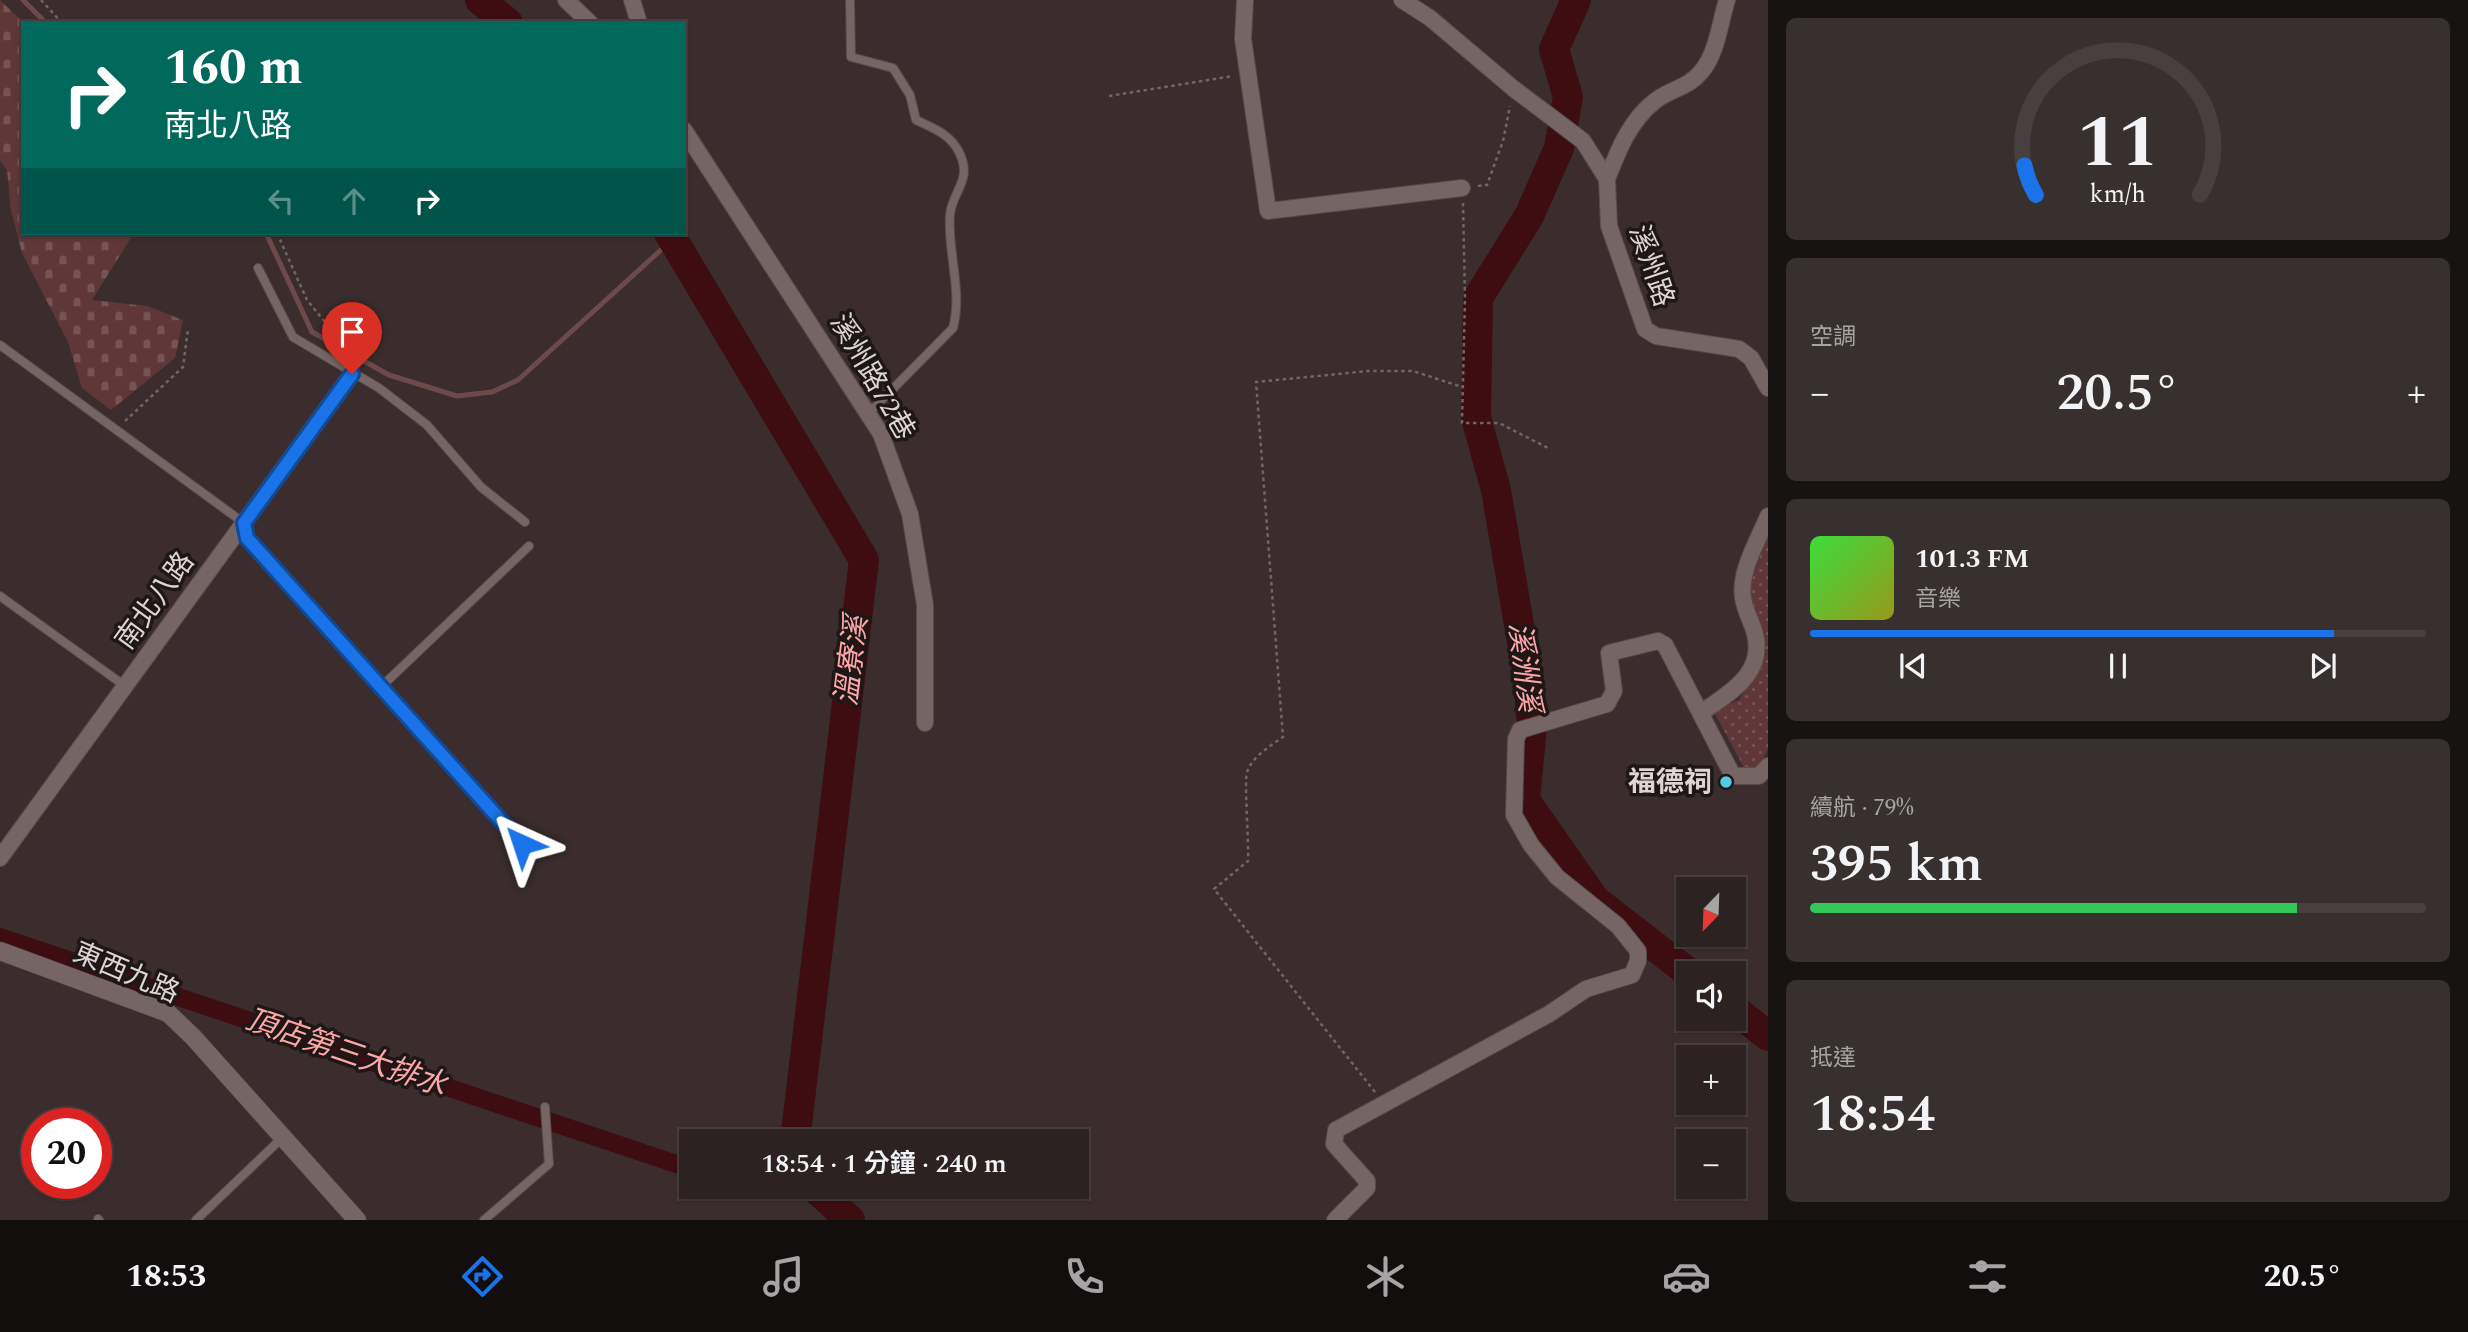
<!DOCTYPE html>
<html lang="zh-TW">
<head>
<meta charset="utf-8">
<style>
  body { margin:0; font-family:Spectral,"Noto Sans TC",serif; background:#382f2f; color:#f1f3f6; height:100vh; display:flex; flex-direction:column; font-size:26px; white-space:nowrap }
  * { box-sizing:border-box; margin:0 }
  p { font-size:23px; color:#a6a4a5 }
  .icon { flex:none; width:38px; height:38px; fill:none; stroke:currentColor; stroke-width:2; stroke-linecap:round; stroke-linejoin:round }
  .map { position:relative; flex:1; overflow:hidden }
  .panel { display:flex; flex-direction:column; gap:18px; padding:18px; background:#181313; width:700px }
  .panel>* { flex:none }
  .top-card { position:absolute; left:21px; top:21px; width:665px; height:214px; border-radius:0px; box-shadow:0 2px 5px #0004,0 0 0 2px #483f40; background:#00695c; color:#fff; overflow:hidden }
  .needle { width:46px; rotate:203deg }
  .tools { position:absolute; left:1676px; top:877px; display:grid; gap:14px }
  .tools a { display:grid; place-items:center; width:70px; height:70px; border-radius:0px; background:#2c2222; box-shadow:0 2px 5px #0004,0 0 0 2px #483f40; font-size:35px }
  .speed { position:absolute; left:21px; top:1108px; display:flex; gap:14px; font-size:35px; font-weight:700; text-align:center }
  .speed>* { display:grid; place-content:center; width:91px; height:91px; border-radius:50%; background:#2c2222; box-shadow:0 2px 5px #0004,0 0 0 2px #483f40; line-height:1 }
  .speed .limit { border:10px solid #d22; background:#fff; color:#111 }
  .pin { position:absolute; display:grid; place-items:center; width:60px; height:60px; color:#fff; margin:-72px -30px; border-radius:50% 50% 50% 0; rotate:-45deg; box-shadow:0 0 7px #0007 }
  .pin .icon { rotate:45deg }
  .me { position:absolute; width:77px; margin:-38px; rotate:318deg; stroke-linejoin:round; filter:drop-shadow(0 0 5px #0008) }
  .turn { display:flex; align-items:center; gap:24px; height:147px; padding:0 28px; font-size:32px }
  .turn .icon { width:91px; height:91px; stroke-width:2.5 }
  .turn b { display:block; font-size:49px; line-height:60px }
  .lanes { display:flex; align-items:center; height:66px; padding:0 28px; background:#0003; justify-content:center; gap:35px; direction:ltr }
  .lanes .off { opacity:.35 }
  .big { font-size:52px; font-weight:600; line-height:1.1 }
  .panel .widget { flex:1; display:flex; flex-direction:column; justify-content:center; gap:10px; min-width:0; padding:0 24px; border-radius:10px; background:#382f2f }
  .panel .dial { align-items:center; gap:0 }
  .dial svg { height:182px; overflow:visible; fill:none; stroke:#483f40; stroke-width:7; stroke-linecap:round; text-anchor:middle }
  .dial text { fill:#f1f3f6; stroke:none }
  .song { display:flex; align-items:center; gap:21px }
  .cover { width:84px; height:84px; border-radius:10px; background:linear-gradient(135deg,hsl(120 70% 55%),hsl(60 70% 35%)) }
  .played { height:7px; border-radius:4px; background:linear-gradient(90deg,#1a73e8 85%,#483f40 85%) }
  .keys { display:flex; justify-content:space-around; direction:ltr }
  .heat { display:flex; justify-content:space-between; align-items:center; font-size:38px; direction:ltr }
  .charge { height:10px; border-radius:5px; background:linear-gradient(90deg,#34c759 79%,#483f40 0) }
  .trip { position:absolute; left:679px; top:1129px; width:410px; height:70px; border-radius:0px; background:#2c2222; box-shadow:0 2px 5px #0004,0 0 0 2px #483f40; font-weight:600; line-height:70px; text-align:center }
  .menu { display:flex; height:112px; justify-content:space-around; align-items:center; background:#120e0e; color:#a6a4a5 }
  .menu .icon { width:49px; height:49px }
  .menu .selected { color:#1a73e8 }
  .menu b { font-size:32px; color:#f1f3f6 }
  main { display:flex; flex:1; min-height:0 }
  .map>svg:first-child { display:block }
  .grass { fill:url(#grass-dots) }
  .cemetery { fill:url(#cemetery-stones) }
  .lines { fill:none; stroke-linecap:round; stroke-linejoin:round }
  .stream { stroke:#6d494b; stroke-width:5 }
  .canal { stroke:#3d0d11; stroke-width:18 }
  .river { stroke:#3d0d11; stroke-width:30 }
  .service-casing { stroke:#564a4a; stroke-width:10 }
  .minor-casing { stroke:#564a4a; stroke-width:18 }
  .tertiary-casing { stroke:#564a4a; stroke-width:19 }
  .path { stroke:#726565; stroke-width:2.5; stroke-dasharray:3.5 3.5; stroke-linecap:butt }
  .service { stroke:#756564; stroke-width:8 }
  .minor { stroke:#756564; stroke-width:16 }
  .tertiary { stroke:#756564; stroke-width:18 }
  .route-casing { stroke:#114b97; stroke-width:18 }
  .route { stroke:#1a73e8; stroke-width:12 }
  .poi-dot { fill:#59c8e5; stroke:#1e1717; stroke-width:2.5 }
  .labels { text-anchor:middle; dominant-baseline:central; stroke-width:7; stroke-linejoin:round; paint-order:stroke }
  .street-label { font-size:28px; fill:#ddd4d3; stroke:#1e1717 }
  .poi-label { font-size:28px; font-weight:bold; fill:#ddd4d3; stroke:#1e1717; text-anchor:end }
  .water-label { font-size:30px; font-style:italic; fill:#fea6a6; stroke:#1e1717 }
</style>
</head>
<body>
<main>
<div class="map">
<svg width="1768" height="1220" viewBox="0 0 1768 1220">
  <defs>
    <pattern id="grass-dots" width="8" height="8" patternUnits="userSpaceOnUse" patternTransform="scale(1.75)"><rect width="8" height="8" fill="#603738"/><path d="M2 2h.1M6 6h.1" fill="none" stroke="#765354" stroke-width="1.8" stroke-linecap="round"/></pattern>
    <pattern id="cemetery-stones" width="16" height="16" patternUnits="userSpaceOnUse" patternTransform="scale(1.75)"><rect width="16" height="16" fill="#603738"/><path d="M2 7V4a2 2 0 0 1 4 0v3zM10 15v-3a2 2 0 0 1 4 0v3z" fill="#765354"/></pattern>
  </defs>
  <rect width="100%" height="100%" fill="#3b2d2d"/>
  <polygon class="grass" points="1768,534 1768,749 1759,767 1744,768 1713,710 1739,700 1766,655 1758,619 1747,593"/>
  <polygon class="cemetery" points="0,0 24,23 23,233 134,233 92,300 147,306 183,320 175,358 111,410 82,388 68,342 22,253 11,210 7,170 0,161"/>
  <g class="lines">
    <g class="stream">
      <polyline points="23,0 46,23"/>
      <polyline points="266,233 312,332 389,375 457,396 492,392 518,380 673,239"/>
    </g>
    <polyline class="canal" points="0,937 691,1169"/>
    <g class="river">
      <polyline points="480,0 508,23"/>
      <polyline points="1576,0 1554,49 1568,97 1559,148 1529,216 1478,298 1476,418 1496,490 1528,677 1532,727 1525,800 1595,900 1689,973"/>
      <polyline points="669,233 864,560 795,1141"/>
      <polyline points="1734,1009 1768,1036"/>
      <polyline points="813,1186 850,1220"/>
    </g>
    <g class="service-casing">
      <g id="service">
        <path d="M850,0L851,57L893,68L910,95L916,120C933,128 950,134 959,152C973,180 953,190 950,214C947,252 963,290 953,328L869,413"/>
        <polyline points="258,268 293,337 379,388 427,425 481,487 525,522"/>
        <polyline points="0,345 244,523 247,538 522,844"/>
        <polyline points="0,596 125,686"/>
        <polyline points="382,686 529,546"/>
        <polyline points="98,1219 99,1220"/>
        <polyline points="196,1220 282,1138"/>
        <polyline points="484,1220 549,1164 545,1107"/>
      </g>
    </g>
    <g class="minor-casing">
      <g id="minor">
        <polyline points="566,0 590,23"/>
        <polyline points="632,0 639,23"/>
        <polyline points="1245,0 1243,39 1268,211 1462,188"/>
        <polyline points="1402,0 1430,18 1514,89 1583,141 1607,179 1609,226 1645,329 1656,336 1739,349 1751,358 1768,388"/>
        <polyline points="684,130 881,434 910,514 925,605 925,723"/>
        <path d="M1607,179C1618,151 1630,120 1655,101C1670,89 1688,88 1701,72C1717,54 1720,22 1727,0"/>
        <path d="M1701,713C1728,693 1765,675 1755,634C1752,622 1745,611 1743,598C1739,571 1758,541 1768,516"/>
        <polyline points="0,858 352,374"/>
        <polyline points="1335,1220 1367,1188 1367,1181 1334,1144 1336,1130 1549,1014 1586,989 1632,975 1638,961 1638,951 1618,926 1557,877 1531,845 1514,815 1516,739 1520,730 1607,704 1614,691 1609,653 1658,641 1665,645 1733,776 1759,776 1768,766"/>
      </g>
    </g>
    <g class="tertiary-casing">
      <polyline id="tertiary" points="0,951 168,1013 194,1038 357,1220"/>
    </g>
    <g class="path">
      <polyline points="41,0 62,23"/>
      <polyline points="1109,96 1233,76"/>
      <polyline points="1478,186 1487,185 1503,141 1510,106"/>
      <polyline points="1463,203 1465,298 1462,423 1499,423 1548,448"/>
      <polyline points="277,233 307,300 329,327 368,349 359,362"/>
      <polyline points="125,421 183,367 188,329"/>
      <path d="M1375,1092L1214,889L1248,861C1249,844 1244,780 1247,772C1253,756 1269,747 1283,737L1256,382L1369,371H1413L1462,387"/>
    </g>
    <use href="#service" class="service"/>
    <use href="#minor" class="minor"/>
    <use href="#tertiary" class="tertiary"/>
  </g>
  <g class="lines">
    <g class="route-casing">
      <polyline id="route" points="352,374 244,523 247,538 522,844"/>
    </g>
    <use href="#route" class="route"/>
  </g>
  <circle class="poi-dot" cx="1726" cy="782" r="7"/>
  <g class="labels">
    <g class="street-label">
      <text transform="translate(1651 266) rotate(71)">溪州路</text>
      <text transform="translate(872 377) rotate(60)">溪州路72巷</text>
      <text transform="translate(155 601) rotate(-54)">南北八路</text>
      <text transform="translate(126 973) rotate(23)">東西九路</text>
    </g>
    <g class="poi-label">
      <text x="1712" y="782">福德祠</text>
    </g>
    <g class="water-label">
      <text transform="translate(852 661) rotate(-83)">溫寮溪</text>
      <text transform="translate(1524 667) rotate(83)">溪洲溪</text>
      <text transform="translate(346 1053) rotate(19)">頂店第三大排水</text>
    </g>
  </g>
</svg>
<div class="tools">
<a><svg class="needle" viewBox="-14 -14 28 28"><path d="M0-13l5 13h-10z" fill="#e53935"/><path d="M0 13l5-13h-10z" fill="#a6a4a5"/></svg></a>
<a><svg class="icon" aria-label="sound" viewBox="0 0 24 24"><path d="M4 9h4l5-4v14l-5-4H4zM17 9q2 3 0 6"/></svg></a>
<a>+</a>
<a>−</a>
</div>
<div class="speed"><div class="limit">20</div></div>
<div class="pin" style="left:352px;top:374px;background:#d93025"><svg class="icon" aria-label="arrive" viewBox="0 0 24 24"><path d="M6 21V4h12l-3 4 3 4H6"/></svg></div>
<svg class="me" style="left:522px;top:844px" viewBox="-20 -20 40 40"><path d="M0-17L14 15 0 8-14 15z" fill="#1a73e8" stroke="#fff" stroke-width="4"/></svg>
<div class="trip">18:54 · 1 分鐘 · 240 m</div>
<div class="top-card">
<div class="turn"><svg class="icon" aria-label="right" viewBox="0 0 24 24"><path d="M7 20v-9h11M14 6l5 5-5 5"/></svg><div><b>160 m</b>南北八路</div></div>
<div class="lanes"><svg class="icon off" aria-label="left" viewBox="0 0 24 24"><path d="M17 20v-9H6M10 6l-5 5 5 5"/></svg><svg class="icon off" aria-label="ahead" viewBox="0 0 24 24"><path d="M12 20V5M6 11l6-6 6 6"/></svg><svg class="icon" aria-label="right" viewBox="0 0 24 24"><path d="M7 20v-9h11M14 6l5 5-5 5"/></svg></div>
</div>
</div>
<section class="panel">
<div class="widget dial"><svg viewBox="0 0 100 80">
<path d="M14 69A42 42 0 1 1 86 69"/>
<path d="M14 69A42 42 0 0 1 9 56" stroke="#1a73e8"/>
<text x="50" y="56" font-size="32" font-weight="700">11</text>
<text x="50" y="72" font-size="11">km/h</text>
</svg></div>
<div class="widget"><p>空調</p>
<div class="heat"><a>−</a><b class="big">20.5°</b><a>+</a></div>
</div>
<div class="widget">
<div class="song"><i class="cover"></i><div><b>101.3 FM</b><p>音樂</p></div></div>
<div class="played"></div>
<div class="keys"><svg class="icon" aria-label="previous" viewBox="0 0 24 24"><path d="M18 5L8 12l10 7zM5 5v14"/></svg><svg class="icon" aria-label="pause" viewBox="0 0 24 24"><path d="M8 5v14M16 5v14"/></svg><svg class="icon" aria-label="next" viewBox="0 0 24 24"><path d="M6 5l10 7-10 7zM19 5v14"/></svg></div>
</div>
<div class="widget"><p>續航 · 79%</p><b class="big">395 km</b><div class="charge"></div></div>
<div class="widget"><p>抵達</p><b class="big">18:54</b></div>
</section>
</main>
<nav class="menu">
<b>18:53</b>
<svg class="icon selected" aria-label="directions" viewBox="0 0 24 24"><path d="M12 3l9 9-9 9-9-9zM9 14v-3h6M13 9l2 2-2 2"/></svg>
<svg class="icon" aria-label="music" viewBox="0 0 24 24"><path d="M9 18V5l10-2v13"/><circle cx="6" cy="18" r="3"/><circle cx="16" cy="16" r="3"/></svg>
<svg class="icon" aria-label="phone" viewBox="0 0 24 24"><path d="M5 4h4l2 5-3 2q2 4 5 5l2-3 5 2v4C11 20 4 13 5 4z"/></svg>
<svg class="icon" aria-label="climate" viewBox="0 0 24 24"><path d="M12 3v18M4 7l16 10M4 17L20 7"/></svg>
<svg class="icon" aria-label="car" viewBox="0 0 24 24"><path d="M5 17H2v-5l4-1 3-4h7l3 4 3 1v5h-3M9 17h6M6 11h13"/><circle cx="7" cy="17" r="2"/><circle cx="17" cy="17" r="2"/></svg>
<svg class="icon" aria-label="filters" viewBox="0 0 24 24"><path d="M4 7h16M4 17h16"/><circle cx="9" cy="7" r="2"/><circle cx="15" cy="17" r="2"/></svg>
<b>20.5°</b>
</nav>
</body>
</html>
